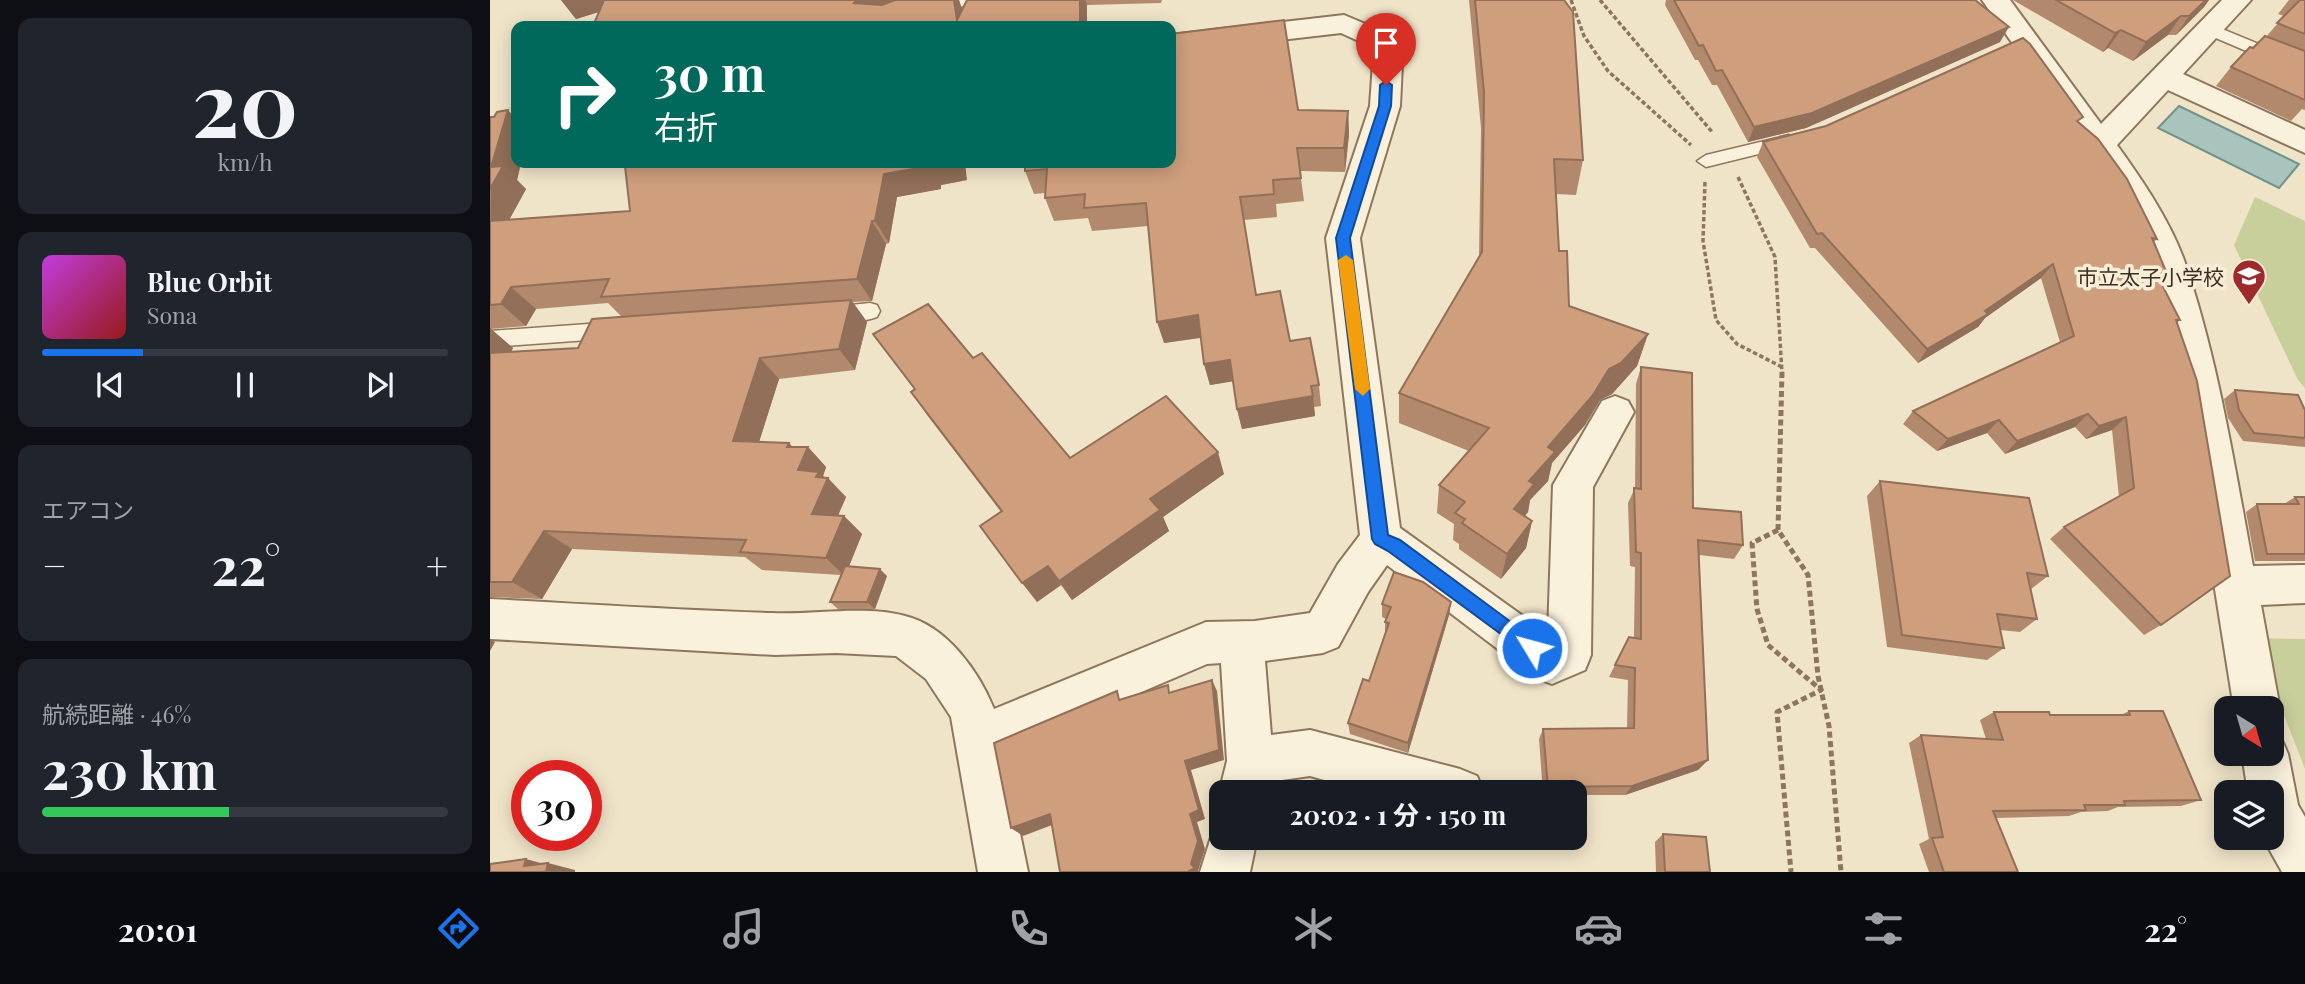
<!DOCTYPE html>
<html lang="ja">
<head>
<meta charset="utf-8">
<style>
  body { margin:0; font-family:"Playfair Display","Noto Sans JP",serif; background:#20242c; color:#f1f3f6; height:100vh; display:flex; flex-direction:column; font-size:26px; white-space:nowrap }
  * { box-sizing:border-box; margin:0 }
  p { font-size:23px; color:#9ea1a6 }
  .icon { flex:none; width:38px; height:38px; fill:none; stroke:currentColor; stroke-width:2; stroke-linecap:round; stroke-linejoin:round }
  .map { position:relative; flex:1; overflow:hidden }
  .side { display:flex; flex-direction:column; gap:18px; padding:18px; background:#0d0f14; width:490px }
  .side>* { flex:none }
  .top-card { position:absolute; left:21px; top:21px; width:665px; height:147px; border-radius:14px; box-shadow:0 4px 18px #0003; background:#00695c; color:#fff; overflow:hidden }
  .needle { width:46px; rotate:143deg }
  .fabs { position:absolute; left:1724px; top:696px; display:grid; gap:14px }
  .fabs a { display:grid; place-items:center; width:70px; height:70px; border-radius:14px; background:#171b24; box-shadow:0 4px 18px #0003; font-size:35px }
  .speed { position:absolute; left:21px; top:760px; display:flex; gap:14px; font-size:35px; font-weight:700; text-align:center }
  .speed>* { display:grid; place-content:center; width:91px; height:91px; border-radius:50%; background:#171b24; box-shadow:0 4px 18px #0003; line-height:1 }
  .speed .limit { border:10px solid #d22; background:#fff; color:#111 }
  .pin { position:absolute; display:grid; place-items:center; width:60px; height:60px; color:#fff; margin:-72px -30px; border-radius:50% 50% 50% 0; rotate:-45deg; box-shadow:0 0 7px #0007 }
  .pin .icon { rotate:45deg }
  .me { position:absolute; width:77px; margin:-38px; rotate:307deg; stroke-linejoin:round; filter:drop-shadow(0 0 5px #0008) }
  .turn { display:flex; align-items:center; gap:24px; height:147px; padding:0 28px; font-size:32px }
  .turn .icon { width:91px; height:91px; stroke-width:2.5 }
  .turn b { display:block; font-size:49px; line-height:60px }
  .big { font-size:52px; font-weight:700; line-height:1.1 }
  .side .widget { flex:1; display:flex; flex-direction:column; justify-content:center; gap:10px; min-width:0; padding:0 24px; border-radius:14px; background:#20242c }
  .side .dial { align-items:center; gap:0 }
  .dial b { font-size:91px; line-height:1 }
  .song { display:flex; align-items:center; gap:21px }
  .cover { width:84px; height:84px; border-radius:10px; background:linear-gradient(135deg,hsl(290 70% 55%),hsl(0 70% 35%)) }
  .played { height:7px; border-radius:4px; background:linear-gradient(90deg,#1a73e8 25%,#363941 25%) }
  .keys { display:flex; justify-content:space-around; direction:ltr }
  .heat { display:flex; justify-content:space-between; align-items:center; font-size:38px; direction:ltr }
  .charge { height:10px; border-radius:5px; background:linear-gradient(90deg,#34c759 46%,#363941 0) }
  .trip { position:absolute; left:719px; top:780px; width:378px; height:70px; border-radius:14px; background:#171b24; box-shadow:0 4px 18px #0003; font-weight:700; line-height:70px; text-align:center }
  .dock { display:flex; height:112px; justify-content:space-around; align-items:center; background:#090b0e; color:#9ea1a6 }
  .dock .icon { width:49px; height:49px }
  .dock .current { color:#1a73e8 }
  .dock b { font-size:32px; color:#f1f3f6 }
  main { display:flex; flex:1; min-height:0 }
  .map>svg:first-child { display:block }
  .green { fill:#c9cf9b }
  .water { fill:#a9c4bc; stroke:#6f938a; stroke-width:2 }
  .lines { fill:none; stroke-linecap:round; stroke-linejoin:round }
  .lane-casing { stroke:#8d765c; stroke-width:3 }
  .street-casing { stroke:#8d765c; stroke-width:4 }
  .path-far1 { stroke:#8d765c; stroke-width:3.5; stroke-dasharray:4.5 2.5; stroke-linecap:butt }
  .path { stroke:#8d765c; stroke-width:5; stroke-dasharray:6 3.5; stroke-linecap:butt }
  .lane { fill:#faf1dc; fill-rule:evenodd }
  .street { fill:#faf1dc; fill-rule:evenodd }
  .wall { fill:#b2896c; fill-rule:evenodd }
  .shaded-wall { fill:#916f58 }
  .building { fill:#cf9f7d; stroke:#916f58; stroke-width:2 }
  .route { fill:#1a73e8; stroke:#114b97; stroke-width:2 }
  .slow { fill:#f59e0b }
  .labels { text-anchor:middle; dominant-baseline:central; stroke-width:7; stroke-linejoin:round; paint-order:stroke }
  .poi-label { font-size:21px; fill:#3d2e20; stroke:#f7eed8; text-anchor:end }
</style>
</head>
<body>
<main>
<section class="side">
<div class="widget dial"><b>20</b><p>km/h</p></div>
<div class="widget">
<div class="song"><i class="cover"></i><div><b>Blue Orbit</b><p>Sona</p></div></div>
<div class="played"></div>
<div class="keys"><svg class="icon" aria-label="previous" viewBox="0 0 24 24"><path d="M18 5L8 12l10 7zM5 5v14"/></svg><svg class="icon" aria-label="pause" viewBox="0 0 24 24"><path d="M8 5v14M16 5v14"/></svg><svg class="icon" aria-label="next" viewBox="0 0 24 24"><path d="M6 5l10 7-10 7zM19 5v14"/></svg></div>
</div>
<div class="widget"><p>エアコン</p>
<div class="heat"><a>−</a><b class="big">22°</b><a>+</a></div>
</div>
<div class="widget"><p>航続距離 · 46%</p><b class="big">230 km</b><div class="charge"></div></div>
</section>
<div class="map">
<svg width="1815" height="872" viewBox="0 0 1815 872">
  <rect width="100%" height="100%" fill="#f0e4c8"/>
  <g class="green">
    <polygon points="1765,197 1815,221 1815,388 1808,380 1744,245"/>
    <polygon points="1764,638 1815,639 1815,769"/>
  </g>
  <polygon class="water" points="1689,106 1809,164 1789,188 1668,128"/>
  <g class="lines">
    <g class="lane-casing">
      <g id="lane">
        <polygon points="455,0 493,0 491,3 446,11 403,26 379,26 381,22"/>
        <polygon points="1720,24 1815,63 1815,76 1714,33 1714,25"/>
        <polygon points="1299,135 1308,141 1305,145 1216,167 1207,161 1216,155"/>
        <path d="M380,303L387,305L390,311L387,317C372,322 346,325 331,320L328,314L331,308Z"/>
        <polygon points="126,322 133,324 137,330 133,336 126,338 0,347 0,331"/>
      </g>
    </g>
    <g class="street-casing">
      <g id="street">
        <path d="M1492,0H1520L1611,124L1732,0H1761L1693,74L1815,130V153L1678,90L1627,145C1652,180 1679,219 1694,260C1728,359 1744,463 1763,566L1815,565V603L1771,605L1790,709L1782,725V709H1744L1694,394L1659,258L1627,192Z"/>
        <path d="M854,15L909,38L913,44L910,106L870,238L910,528L1058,634L1063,485L1112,401L1125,396L1138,401L1144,412L1103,487L1101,655L1095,670L1062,684L1046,678L897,565L878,592L848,647L833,653L775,661L781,735L820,730L970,769L987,776L994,793H881L820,776L779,782L777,793H732V798L729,793L737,761L731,663L717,664L513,751L538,872H488L461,717L436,679L406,656L346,653L285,655L0,639V599C94,604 188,610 282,613C324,615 375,605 415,616C457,626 489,672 504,709L716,622L765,621L820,613L848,564L870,535L836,238L880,106L884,48L851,33L681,53V35Z"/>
        <polygon points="1782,733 1791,738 1798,754 1808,805 1815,817 1815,872 1792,872 1773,838 1782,838 1782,793 1758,793 1752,754 1782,754"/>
        <polygon points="732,818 732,838 767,838 760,872 710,872 726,821"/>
      </g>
    </g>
    <g class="path-far1">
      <polyline points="1081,0 1094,36 1118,71 1201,145"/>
      <polyline points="1110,0 1223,133"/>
      <polyline points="1248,177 1285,257 1292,373"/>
      <polyline points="1215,182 1213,241 1226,320 1247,344 1292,367"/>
    </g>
    <g class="path">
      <polyline points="1292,372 1288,530 1318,575 1328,676 1339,726 1351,872"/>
      <polyline points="1288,530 1262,543 1267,609 1278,645 1331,690 1287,712 1301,872"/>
    </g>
    <use href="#lane" class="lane"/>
    <use href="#street" class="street"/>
  </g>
  <g class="wall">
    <polygon points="71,0 469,0 472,10 477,0 672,0 671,3 597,5 597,26 109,12 86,19"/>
    <polygon points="979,0 1074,0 1093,160 1086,195 1066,194 1069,251 1079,306 1158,334 1147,366 1122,394 1110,400 1095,425 1062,463 1058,481 1040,500 1038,512 1035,516 1042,521 1036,548 1011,579 969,549 969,544 963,540 964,524 947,513 949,485 979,451 909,423 909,393 989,258 991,128"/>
    <polygon points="1176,0 1485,0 1510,42 1316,128 1258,142 1227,85 1222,85 1208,60 1205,60 1175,5"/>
    <polygon points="1523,0 1719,0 1714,7 1686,35 1678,35 1643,61 1618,48 1613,52"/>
    <polygon points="1799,0 1815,0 1815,110 1812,109 1801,121 1726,86 1741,67 1776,37 1794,16 1788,14"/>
    <polygon points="808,110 858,111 859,134 855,172 810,171 814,201 786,204 787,217 754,220 766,295 800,341 829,385 831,406 824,407 825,416 752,429 747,409 743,381 720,385 714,364 711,338 674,343 658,226 602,231 598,218 564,221 555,198 555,193 544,194 535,171"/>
    <path d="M0,117L26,163H31L27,180L36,189L19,220L140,211L477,180L451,185V189L407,197L399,243L396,244L382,301L363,302L377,322L365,370L289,379L269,442L299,443L302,447H318L336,467L333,476L356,497L348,515L354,516L372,534L359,566L397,576L385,609H348L340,602L351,575L272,570L255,557L82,549L52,599L0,597ZM118,303L132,317L88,348L21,352L23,348L1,329L36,326L46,309Z"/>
    <polygon points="1589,122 1667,239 1664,242 1678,276 1671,283 1690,320 1687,323 1671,625 1654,635 1560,539 1574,527 1629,497 1622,430 1596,439 1585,427 1515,454 1497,433 1447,451 1413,424 1423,411 1570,342 1551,278 1495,318 1488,327 1428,363 1325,248 1320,248 1267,157 1273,142"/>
    <polygon points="383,334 483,358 580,458 734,474 673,517 679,531 582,600 571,585 547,602 511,512 437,415 421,392 424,389"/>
    <polygon points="1151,367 1203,508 1253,545 1244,559 1209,555 1218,760 1208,770 1135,795 1085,795 1085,793 1053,793 1049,739 1053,729 1137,728 1138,680 1119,677 1139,637 1144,638 1145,567 1140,566 1138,503 1145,488 1146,384"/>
    <polygon points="1745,390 1815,410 1815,447 1753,441 1738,418 1734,399"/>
    <polygon points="1390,481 1558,576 1541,589 1547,619 1530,632 1510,630 1514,648 1497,660 1397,647 1377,496"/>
    <polygon points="1805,497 1815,497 1815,561 1765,561 1756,512 1767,504 1794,504"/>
    <polygon points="961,602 959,615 918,753 860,734 858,723 879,681 895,633 895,622 896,619 892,617 892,604"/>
    <polygon points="1639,711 1711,800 1691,806 1628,807 1618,811 1591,812 1579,816 1506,818 1528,872 1439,872 1429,844 1439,839 1419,743 1431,735 1496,739 1490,720 1504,712 1560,715 1631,715"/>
    <polygon points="1173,834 1220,872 1166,872 1165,842"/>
  </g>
  <g class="shaded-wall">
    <polygon points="71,0 139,0 141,2 86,19"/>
    <polygon points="366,0 446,0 380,19 364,3"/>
    <polygon points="464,0 469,0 472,9 467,20"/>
    <polygon points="590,0 595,0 597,5 597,26 590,26"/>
    <polygon points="1716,0 1719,0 1714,7 1686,35 1699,16"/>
    <polygon points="1691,16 1678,35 1643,61 1656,42"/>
    <polygon points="1519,27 1510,42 1316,128 1258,142 1264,127"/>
    <polygon points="1631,30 1618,48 1613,52 1625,33"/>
    <polygon points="18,110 26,119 26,163 31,163 27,180 36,189 5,246 0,241 1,167"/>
    <polygon points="858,111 859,134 855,172 854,148"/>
    <polygon points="439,163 475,163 477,180 451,185 451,189 407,197 399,243 385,221 394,174"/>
    <polygon points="382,221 396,244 382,301 367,279"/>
    <polygon points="1563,264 1551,278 1495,318 1488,327 1428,363 1437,349 1495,311"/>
    <polygon points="21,287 46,309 36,326 11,304"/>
    <polygon points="361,300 377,322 365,370 349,349"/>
    <polygon points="708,315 714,337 674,343 667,322"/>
    <polygon points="0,328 23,348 7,376 0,370"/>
    <polygon points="1158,334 1147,366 1122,394 1110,400 1095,425 1062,463 1058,481 1040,500 1038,512 1018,536 1024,509 1058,447 1119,369"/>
    <polygon points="270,358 289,379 263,461 243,441"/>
    <polygon points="740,360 745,381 720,385 714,364"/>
    <polygon points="823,396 825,416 752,429 747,409"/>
    <polygon points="1598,414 1585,427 1515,454 1527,441"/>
    <polygon points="1636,417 1622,430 1596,439 1609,426"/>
    <polygon points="1509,420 1497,433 1447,451 1458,439"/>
    <polygon points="299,443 313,458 318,447 336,467 333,476 337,480 338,478 356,497 341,532 322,514 308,470 297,447"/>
    <polygon points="728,452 734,474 673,517 679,531 582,600 569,581 660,499"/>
    <polygon points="354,516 372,534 355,576 336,558"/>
    <polygon points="1042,521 1036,548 1011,579 1017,554"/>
    <polygon points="54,531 82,549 52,599 22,582"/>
    <polygon points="558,566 571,585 547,602 532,583"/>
    <polygon points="390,569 397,576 385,609 377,602"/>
    <polygon points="961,602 959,615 918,753 918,743"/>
    <polygon points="0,639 5,642 0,651"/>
    <polygon points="722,680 727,691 734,760 701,770 715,819 707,822 715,849 708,871 709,872 699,872 701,864 700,814 695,761"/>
    <polygon points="1218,760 1208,770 1135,795 1142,786"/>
    <polygon points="560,814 570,822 533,836 521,828"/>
    <polygon points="36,859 58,865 58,863 85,870 85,872 56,872 34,866"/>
  </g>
  <g class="building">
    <polygon points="114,0 366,0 364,3 392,5 405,0 464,0 467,20 477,0 590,0 590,26 103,26"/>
    <polygon points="985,0 1074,0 1083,12 1093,160 1064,159 1069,251 1077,251 1079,306 1158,334 1131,363 1119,369 1103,395 1058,447 1065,452 1039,481 1044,484 1024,509 1042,521 1017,554 972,523 975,519 965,513 975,502 949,485 999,428 909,393 992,252 994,92"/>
    <polygon points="1184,0 1485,0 1519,27 1322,113 1264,127 1232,70 1226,71 1213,45 1209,46"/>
    <polygon points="1566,0 1716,0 1699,16 1691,16 1656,42 1631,30 1625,33"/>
    <polygon points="1810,0 1815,0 1815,34 1787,23"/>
    <polygon points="794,20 808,110 858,111 854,148 807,148 811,178 783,180 784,194 750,197 766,295 790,291 800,341 820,338 829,385 821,386 823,396 747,409 740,360 714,364 708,315 667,322 656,203 594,208 595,194 555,198 557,169 535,171 535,163 681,163 681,34"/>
    <polygon points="1775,36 1815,51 1815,100 1741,67 1760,47 1763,48"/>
    <polygon points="1533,38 1540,44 1593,117 1587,121 1608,139 1637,179 1667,239 1662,238 1678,276 1667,275 1690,320 1686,320 1707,381 1740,576 1671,625 1574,527 1644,488 1636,417 1609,426 1598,414 1527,441 1509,420 1458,439 1423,411 1584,336 1563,264 1495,311 1498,314 1437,349 1332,233 1327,234 1273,142 1336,126"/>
    <polygon points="18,110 1,167 13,166 0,189 0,117 4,117 7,112"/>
    <polygon points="147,163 439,163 439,166 394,174 385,221 382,221 367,279 111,297 119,279 21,287 11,304 0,305 0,221 140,211 135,166"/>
    <polygon points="361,300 349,349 270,358 243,441 299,443 297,447 318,447 308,470 329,472 326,477 338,478 322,514 354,516 336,558 250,552 256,540 54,531 22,582 0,582 0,353 88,348 102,319"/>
    <polygon points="438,304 483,358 492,353 580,458 676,396 728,452 660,499 670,510 569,581 558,566 532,583 490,526 512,511 421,392 425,389 383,334"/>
    <polygon points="1151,367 1202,373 1203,508 1251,512 1253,545 1208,540 1218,760 1142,786 1058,787 1053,729 1144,728 1145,668 1125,665 1139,637 1151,639 1151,553 1146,552 1144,488 1151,489"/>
    <polygon points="1745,390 1808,395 1815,410 1815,438 1764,433 1749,410"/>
    <polygon points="1390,481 1539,498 1558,576 1537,573 1547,619 1507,614 1514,648 1412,635"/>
    <polygon points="1805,497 1815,497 1815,554 1777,554 1767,504 1809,504"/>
    <polygon points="355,566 390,569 377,602 340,602"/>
    <polygon points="904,572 933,582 961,602 918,743 858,723 873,679 879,681 899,623 895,622 901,607 892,604"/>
    <polygon points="722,680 729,750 695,761 709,810 700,814 708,841 701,864 705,868 699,871 699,872 570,872 560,814 521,828 504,743 627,691 629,700 678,685 679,693"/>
    <polygon points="1639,711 1673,711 1711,800 1634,801 1635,805 1594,805 1596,810 1503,811 1528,872 1454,872 1442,838 1453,837 1431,735 1513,740 1504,712 1559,712 1560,715 1640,715"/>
    <polygon points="1173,834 1216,837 1220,872 1175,872"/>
    <polygon points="36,859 34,866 58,863 56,872 0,872 0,864"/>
  </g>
  <polygon class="route" points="896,81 902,85 901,106 860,238 898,535 910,540 1048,642 1051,648 1048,654 1042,657 898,551 885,544 882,539 846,238 889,106 890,85"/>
  <polygon class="slow" points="856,255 863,260 880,389 873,396 865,389 848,260"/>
  <defs>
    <g id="school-pin" transform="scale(1.75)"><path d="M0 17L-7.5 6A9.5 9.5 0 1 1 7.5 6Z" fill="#9e2a2b" stroke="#f7eed8"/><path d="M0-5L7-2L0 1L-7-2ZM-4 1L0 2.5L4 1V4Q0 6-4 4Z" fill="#fff"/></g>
  </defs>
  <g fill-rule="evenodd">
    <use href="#school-pin" x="1759" y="276"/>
  </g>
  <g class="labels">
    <g class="poi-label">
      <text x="1734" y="276">市立太子小学校</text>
    </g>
  </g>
</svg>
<div class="fabs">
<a><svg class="needle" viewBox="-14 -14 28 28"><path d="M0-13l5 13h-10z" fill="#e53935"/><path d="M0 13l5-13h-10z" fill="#9ea1a6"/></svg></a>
<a><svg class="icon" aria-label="layers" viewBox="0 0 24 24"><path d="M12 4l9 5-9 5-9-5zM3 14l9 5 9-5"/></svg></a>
</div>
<div class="speed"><div class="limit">30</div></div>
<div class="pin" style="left:896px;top:85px;background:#d93025"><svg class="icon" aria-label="arrive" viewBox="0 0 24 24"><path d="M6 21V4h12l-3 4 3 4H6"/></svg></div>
<svg class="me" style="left:1042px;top:648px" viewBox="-20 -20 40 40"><circle r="17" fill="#1a73e8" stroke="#fff" stroke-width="3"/><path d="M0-11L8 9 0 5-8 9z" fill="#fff"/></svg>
<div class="trip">20:02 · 1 分 · 150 m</div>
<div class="top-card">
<div class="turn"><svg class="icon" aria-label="right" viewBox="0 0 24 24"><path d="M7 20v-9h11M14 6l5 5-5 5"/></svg><div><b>30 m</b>右折</div></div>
</div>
</div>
</main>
<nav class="dock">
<b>20:01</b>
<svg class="icon current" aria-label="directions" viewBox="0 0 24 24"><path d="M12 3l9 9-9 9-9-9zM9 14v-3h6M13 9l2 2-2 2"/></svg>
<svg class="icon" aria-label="music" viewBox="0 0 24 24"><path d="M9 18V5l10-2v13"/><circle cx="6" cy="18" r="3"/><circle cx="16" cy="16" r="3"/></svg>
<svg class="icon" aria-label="phone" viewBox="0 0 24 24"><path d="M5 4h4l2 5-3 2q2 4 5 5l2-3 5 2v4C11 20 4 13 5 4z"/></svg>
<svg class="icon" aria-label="climate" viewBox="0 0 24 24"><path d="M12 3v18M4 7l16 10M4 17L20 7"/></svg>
<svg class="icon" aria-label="car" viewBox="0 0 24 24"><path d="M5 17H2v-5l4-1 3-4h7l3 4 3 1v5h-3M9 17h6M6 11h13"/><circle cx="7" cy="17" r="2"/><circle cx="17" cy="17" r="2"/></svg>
<svg class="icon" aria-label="filters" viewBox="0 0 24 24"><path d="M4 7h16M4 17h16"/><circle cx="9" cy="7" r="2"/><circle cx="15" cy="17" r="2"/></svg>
<b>22°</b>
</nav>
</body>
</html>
